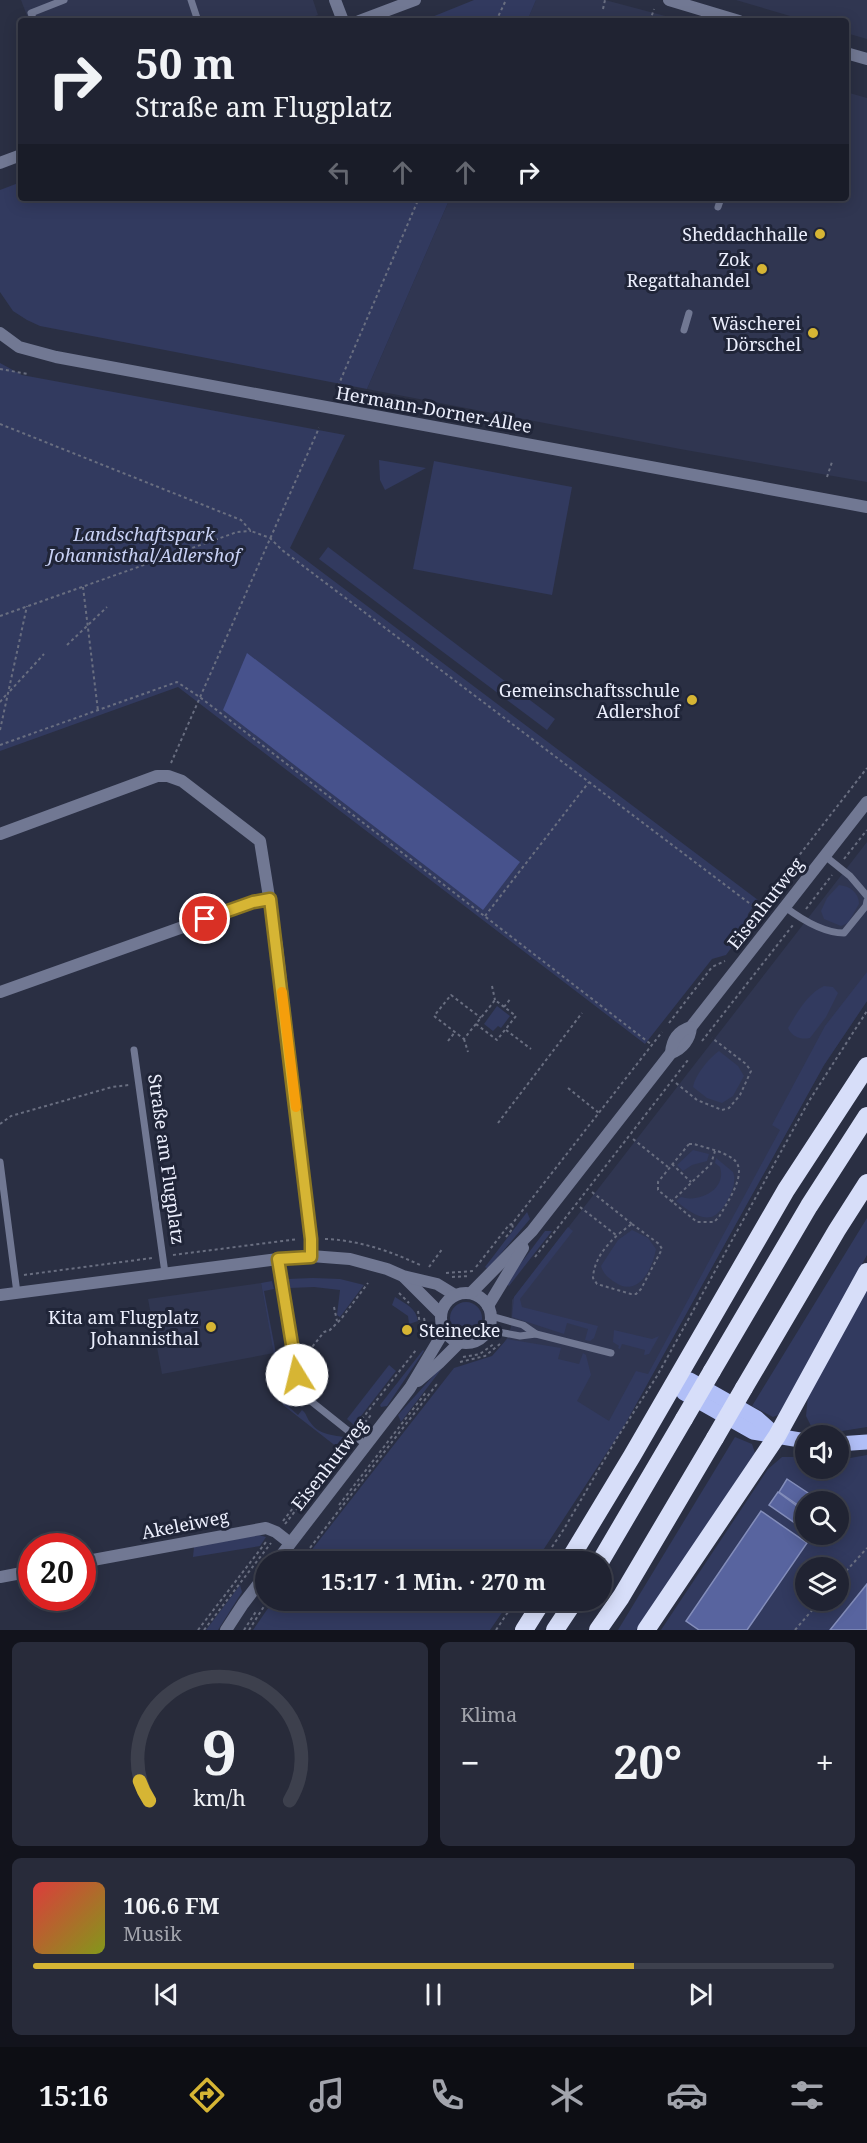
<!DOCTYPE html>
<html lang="de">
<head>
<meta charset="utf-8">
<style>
  body { margin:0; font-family:"Noto Serif",serif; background:#282b3a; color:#f1f3f6; height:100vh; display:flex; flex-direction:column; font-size:22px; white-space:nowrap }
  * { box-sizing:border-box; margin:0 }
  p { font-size:20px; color:#a2a4ac }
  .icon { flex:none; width:33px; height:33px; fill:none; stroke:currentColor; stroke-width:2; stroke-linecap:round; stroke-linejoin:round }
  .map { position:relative; height:1630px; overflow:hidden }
  .details { display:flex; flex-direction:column; gap:12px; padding:12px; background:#12131c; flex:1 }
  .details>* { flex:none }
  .top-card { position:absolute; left:18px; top:18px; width:831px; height:183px; border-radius:6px; box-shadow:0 3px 15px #0003,0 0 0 2px #3d404d; background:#202332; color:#f1f3f6; overflow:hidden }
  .fabs { position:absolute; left:795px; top:1425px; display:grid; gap:12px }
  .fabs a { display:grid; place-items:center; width:54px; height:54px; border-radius:50%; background:#202332; box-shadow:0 3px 15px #0003,0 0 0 2px #3d404d; font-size:30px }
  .speed { position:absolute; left:18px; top:1533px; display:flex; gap:12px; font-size:30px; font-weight:700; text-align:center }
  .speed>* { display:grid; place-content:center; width:78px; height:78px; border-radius:50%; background:#202332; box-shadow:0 3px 15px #0003,0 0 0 2px #3d404d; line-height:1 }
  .speed .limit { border:9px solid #d22; background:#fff; color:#111 }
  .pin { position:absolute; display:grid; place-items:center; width:51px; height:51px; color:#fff; margin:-26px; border:3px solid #fff; border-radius:50%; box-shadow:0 2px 6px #0007 }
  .me { position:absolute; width:66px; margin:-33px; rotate:351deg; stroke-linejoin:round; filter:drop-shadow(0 0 4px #0008) }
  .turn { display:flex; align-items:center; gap:21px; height:126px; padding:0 18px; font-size:27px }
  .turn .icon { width:78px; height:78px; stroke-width:2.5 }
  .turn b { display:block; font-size:42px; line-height:51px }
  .lanes { display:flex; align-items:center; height:57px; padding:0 18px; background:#0003; justify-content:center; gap:30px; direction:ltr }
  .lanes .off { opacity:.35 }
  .big { font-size:45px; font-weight:700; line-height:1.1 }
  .details .widget { flex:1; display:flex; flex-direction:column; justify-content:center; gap:9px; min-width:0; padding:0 21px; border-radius:9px; background:#282b3a }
  .details .dial { align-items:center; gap:0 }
  .dial svg { height:156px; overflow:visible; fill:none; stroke:#3d404d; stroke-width:7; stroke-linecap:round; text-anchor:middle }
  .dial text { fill:#f1f3f6; stroke:none }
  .song { display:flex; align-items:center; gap:18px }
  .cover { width:72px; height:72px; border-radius:9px; background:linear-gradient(135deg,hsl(0 70% 55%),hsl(70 70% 35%)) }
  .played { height:6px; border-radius:3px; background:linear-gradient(90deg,#d6b534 75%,#3d404d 75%) }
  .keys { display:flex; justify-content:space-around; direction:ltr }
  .heat { display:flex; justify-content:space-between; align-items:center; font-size:33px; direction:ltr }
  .details .tiles { flex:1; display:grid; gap:12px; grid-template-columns:1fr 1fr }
  .widget:last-child { grid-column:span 2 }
  .trip { position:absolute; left:255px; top:1551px; width:357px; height:60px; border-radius:30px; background:#202332; box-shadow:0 3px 15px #0003,0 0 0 2px #3d404d; font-weight:700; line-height:60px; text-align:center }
  .dock { display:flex; height:96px; justify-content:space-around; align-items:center; background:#0d0e14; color:#a2a4ac }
  .dock .icon { width:42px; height:42px }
  .dock .current { color:#d6b534 }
  .dock b { font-size:27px; color:#f1f3f6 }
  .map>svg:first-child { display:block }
  .built { fill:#303651 }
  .green { fill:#323a5f; fill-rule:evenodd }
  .forest { fill:#47528c }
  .water { fill:#58649f; stroke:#848ebb; stroke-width:1.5 }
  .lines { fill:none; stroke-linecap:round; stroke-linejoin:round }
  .path { stroke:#696e80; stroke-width:2; stroke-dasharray:3 3; stroke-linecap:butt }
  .service { stroke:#717893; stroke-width:7 }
  .minor { stroke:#717893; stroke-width:12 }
  .tertiary { stroke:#717893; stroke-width:12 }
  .primary { stroke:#b1bff7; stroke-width:15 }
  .motorway { stroke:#d7def9; stroke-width:18 }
  .motorway-bridge { stroke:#d7def9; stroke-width:18 }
  .route-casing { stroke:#8b7622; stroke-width:15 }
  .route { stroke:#d6b534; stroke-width:10 }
  .slow { stroke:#f59e0b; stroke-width:10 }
  .poi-dot { fill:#d6b534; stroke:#202538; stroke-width:2 }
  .labels { text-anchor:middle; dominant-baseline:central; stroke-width:6; stroke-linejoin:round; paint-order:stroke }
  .poi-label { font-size:18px; fill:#eceffd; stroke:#202538; text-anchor:end }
  .street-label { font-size:18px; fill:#eceffd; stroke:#202538 }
  .park-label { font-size:18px; font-style:italic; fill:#c8d1f5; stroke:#202538 }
</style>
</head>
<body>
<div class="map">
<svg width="867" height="1630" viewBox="0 0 867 1630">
  <rect width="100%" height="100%" fill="#2a2f43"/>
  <g class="built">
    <polygon points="21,0 313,0 318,15 303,21 29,21"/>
    <polygon points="536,0 605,0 684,21 527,21"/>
    <polygon points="736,0 867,0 867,39 846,33 846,21 807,21"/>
    <polygon points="846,92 867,98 867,482 680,449 367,389 450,198 846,198"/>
    <polygon points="867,842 867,1001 824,1065 617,1438 500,1349 507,1338 511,1327 512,1300"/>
    <polygon points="261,1283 274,1353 162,1374 148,1299"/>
  </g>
  <g class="green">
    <polygon points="474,0 536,0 527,21 422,21"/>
    <polygon points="21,182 21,198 450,198 367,389 40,326 27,320 13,311 0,292 0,190"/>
    <polygon points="0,363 22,375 345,435 290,548 758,900 748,914 746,928 726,955 712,959 645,1044 178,687 0,751"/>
    <polygon points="379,460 426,468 385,490 380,480"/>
    <polygon points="434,461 572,487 552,595 413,569"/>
    <polygon points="328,547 555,719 547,730 319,559"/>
    <path d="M839,885C850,886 859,893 859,904L848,923L841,926L824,919L821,911L827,898Z"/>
    <polygon points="867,972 867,1001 824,1065 623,1428 536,1561 303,1561 454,1368 492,1356 507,1339 561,1348 558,1359 579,1364 583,1353 586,1355 591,1375 577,1401 609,1421 636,1371 648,1374 780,1130 772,1125 825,1026"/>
    <path d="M824,986L833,987L838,993L826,1017L810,1038C801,1040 792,1037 788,1028C796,1014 808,993 824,986Z"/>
    <polygon points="497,1006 510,1016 501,1028 498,1026 493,1031 484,1024"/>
    <path d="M719,1051L738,1066L744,1076L733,1096L722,1103L707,1098L693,1087C695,1075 709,1058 719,1051Z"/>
    <polygon points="693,1150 709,1154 707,1161 692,1165 683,1171 677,1165"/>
    <path d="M716,1158L733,1172C734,1175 735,1178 734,1182C734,1192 721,1215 711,1217C699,1220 685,1208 676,1201L681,1197C700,1203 727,1189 720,1167L715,1163Z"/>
    <polygon points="527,1212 530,1219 488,1269 485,1267"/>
    <polygon points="867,1218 867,1255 781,1414 773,1417 752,1406"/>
    <polygon points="568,1227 573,1231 520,1299 522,1307 598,1326 594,1338 590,1341 585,1340 588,1329 567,1323 564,1334 512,1317 514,1297"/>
    <path d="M632,1230L648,1238L656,1249C652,1271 637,1299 613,1281C607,1277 603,1273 601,1266L618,1240Z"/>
    <polygon points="545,1231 552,1231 509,1286 506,1283"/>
    <polygon points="313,1278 340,1279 364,1285 340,1317 337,1315 340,1290 314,1287 289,1288 287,1279"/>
    <path d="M272,1281L274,1289L264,1291L285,1401L294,1400L289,1407L298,1415L302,1410C307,1414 306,1417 310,1422C318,1434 331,1435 344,1437L337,1447L283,1405L261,1283Z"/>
    <polygon points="867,1287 867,1427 836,1432 821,1430 811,1426 806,1416 808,1395"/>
    <path d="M395,1297C406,1304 416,1308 418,1321L409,1324L408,1316L392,1305Z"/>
    <circle cx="466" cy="1318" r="16"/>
    <polygon points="614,1330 652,1339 659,1336 649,1354 644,1355 645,1350 622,1344 620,1349 618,1348 619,1346 613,1342"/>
    <polygon points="423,1350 424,1351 387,1406 381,1407 380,1405"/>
    <polygon points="389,1365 396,1371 354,1425 347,1419"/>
    <polygon points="442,1366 443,1367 401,1422 398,1415"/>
    <polygon points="735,1437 752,1444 755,1453 636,1630 618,1630"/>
    <path d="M867,1455V1584L830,1630H661L768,1469L782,1457H805L806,1468H838L839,1460ZM806,1502H838V1534H806ZM806,1568H838V1600H806Z"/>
    <polygon points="259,1535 266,1537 260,1546 193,1557 194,1547"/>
    <polygon points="240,1585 242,1592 218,1630 206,1630"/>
    <polygon points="273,1601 273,1600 510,1601 490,1630 253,1630"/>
  </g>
  <polygon class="forest" points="247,653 520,862 483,910 223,710"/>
  <g class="water">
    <polygon points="787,1479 820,1501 806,1502 805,1510 779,1492"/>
    <polygon points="778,1492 805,1512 805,1530 769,1505"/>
    <polygon points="761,1511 807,1543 747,1630 699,1630 686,1621"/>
    <polygon points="867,1584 867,1630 830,1630"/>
  </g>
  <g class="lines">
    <g class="path">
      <polyline points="603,9 605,0"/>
      <polyline points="496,21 506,0"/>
      <polyline points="650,21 654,9"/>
      <polyline points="0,369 28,374"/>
      <polyline points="338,386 419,198"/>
      <polyline points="0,424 241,520 251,531 270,538 282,550 757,909"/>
      <polyline points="827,477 832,462"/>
      <polyline points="83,587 98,711"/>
      <polyline points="0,616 237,532 251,531"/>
      <polyline points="67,645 107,607"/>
      <polyline points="10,691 44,654"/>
      <polyline points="0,702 6,695"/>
      <polyline points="0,730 27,606"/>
      <polyline points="0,745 177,682 201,698 652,1045"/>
      <polyline points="171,763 319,428"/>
      <polyline points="844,859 867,830"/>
      <polyline points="806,909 832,875"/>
      <polyline points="485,916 589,782"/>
      <polyline points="739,942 750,928 752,916 867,768"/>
      <polyline points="492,986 495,1000"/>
      <polyline points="504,1007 511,998"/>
      <polyline points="669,1023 712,967 725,961"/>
      <path d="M476,1024L497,1040L516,1016L495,1000C485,1013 474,1026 464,1039L434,1016L451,995L481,1018"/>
      <polyline points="506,1030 531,1049"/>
      <polyline points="464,1039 468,1052"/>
      <polyline points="448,1041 455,1032"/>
      <polyline points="702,1041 793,925"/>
      <polyline points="676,1083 697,1100 722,1110 729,1108 740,1095 751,1071 746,1064 712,1038"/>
      <polyline points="568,1088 599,1113"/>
      <polyline points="498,1123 582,1013"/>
      <polyline points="0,1124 11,1116 112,1087 129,1085"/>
      <polyline points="633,1139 668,1167"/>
      <path d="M689,1144H694C706,1148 723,1151 733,1159C750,1171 726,1204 719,1217L714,1222H697L658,1190V1182Z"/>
      <polyline points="672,1164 691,1182"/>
      <polyline points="592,1192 632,1224"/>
      <polyline points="671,1202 711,1164 715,1151"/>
      <polyline points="580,1207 616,1235"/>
      <path d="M632,1224L659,1244L662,1249L641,1289L636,1294H631L597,1284L593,1278C594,1255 614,1236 632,1224Z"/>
      <polyline points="506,1237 513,1228 512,1224"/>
      <path d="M325,1239C358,1240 390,1251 420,1265"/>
      <polyline points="173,1255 298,1239"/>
      <polyline points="535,1257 688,1060"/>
      <polyline points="429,1267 443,1248"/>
      <polyline points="476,1267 509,1225 512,1224 662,1032"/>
      <polyline points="446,1273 473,1271"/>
      <polyline points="24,1275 152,1258"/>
      <polyline points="452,1277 470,1276"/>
      <polyline points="399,1293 409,1303"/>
      <polyline points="334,1307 337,1321"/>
      <polyline points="418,1311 422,1340"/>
      <polyline points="424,1318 427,1333"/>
      <polyline points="305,1356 324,1332 330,1330 341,1319 368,1283"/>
      <polyline points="463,1357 480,1354 495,1343"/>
      <polyline points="460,1362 485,1356 500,1344"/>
      <polyline points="358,1424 416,1350"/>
      <polyline points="361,1427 371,1415"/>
      <polyline points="339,1505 427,1391"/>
      <polyline points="283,1521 344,1442"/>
      <polyline points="285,1524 348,1444"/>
      <polyline points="299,1562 437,1384"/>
      <polyline points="542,1562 564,1529 617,1438 657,1376 809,1101 867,1011"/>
      <polyline points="838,1580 867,1548"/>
      <polyline points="198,1630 266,1542"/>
      <polyline points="204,1630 271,1543"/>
      <polyline points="244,1630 257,1610"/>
      <polyline points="249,1630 268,1600"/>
      <polyline points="496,1630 516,1600"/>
      <polyline points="795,1630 821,1600"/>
    </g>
    <g class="service">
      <polyline points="191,0 198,21"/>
      <polyline points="34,21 31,13 64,0"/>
      <polyline points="718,207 721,198"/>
      <polyline points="684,330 689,313"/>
      <polyline points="825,856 850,876 867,896"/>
      <path d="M785,907C801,919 823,933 844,933L866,906L867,901"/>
      <polyline points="134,1050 165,1273"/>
      <polyline points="0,1162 17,1293"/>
      <polyline points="278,1259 300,1388 307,1398 366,1445"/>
      <polyline points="491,1316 523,1325 536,1334 611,1353"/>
      <polyline points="488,1330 520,1336 536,1334"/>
    </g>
    <g class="minor">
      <polyline points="335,0 343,21"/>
      <polyline points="669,0 739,21"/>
      <polyline points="359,21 415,0"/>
      <polyline points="846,53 867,59"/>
      <polyline points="0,163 21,155"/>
      <polyline points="0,834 157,776 168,776 182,781 260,841 277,947 311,1239 311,1256"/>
      <polyline points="0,992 253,902 270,899"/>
      <polyline points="404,1277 440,1313"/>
      <polyline points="0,1295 278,1259 311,1256 350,1259 387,1269 403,1276 437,1284 455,1295"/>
      <polyline points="82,1562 266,1528 276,1532 290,1543"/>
      <polyline points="0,1577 32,1571"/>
    </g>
    <g class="tertiary">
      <polyline points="0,333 19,347 56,357 867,507"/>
      <path d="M671,1053C683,1049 690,1039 691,1027L867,802"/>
      <circle cx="466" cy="1318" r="25"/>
      <path d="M471,1293L532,1231L671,1053C672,1039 678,1031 691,1027"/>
      <polyline points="488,1306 523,1248"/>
      <polyline points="418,1381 439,1363 459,1343"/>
      <polyline points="276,1562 410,1388 444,1331"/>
      <polyline points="226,1630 243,1604 266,1574"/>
    </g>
    <g class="primary">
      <polyline points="676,1381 684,1393 753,1432 806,1441"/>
      <polyline points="676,1381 690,1380 757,1418 777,1436"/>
      <polyline points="838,1444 867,1442"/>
    </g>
    <g class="motorway">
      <polyline points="712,1371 809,1206 867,1116"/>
      <polyline points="744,1388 837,1230 867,1183"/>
      <polyline points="568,1562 632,1456 786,1190 867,1066"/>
      <polyline points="600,1562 684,1419"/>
      <polyline points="524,1630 543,1600"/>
      <polyline points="555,1630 575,1600"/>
      <polyline points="598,1630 621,1597 715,1438"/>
      <polyline points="646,1630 777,1436 867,1272"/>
    </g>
    <g class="motorway-bridge">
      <polyline points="684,1419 712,1371"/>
      <polyline points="715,1438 744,1388"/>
    </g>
  </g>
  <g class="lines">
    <g class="route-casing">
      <polyline id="route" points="205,919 253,902 270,899 311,1239 311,1257 278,1259 297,1375"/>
    </g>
    <use href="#route" class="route"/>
    <polyline class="slow" points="282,992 296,1107"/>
  </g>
  <g class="poi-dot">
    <circle cx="820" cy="234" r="6"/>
    <circle cx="762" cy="269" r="6"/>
    <circle cx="813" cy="333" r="6"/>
    <circle cx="692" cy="700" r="6"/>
    <circle cx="211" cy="1327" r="6"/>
    <circle cx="407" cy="1330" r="6"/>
  </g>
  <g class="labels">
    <g class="poi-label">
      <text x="808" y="234">Sheddachhalle</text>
      <text x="750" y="259">Zok<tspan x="750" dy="21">Regattahandel</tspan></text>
      <text x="801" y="323">Wäscherei<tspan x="801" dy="21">Dörschel</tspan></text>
      <text x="680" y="690">Gemeinschaftsschule<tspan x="680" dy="21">Adlershof</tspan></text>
      <text x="199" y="1317">Kita am Flugplatz<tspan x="199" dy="21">Johannisthal</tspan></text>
      <text x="419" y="1330" text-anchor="start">Steinecke</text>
    </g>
    <g class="street-label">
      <text transform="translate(434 409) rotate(10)">Hermann-Dorner-Allee</text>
      <text transform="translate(765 903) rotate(-52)">Eisenhutweg</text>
      <text transform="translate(167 1159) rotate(82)">Straße am Flugplatz</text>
      <text transform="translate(329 1464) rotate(-52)">Eisenhutweg</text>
      <text transform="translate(185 1524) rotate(-11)">Akeleiweg</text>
    </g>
    <g class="park-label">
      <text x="144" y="534">Landschaftspark<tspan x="144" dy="21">Johannisthal/Adlershof</tspan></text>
    </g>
  </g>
</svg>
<div class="fabs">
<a><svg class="icon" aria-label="sound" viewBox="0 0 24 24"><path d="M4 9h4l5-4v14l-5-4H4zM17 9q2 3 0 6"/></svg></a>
<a><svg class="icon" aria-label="search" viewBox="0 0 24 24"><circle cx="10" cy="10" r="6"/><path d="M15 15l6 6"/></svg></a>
<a><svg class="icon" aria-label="layers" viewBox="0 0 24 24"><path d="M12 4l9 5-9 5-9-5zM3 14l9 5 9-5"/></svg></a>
</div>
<div class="speed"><div class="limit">20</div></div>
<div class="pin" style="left:205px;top:919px;background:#d93025"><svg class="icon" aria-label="arrive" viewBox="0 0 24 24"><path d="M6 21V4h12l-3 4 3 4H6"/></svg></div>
<svg class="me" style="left:297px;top:1375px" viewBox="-20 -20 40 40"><circle r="19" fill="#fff"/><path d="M0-13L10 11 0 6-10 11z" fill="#d6b534"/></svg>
<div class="trip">15:17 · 1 Min. · 270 m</div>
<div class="top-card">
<div class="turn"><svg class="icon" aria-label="right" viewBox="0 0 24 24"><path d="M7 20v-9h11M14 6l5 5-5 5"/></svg><div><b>50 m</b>Straße am Flugplatz</div></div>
<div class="lanes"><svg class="icon off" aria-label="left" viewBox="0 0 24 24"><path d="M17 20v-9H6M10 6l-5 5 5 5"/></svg><svg class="icon off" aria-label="ahead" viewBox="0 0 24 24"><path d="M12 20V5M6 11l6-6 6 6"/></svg><svg class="icon off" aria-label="ahead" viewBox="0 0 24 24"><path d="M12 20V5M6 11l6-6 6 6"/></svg><svg class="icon" aria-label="right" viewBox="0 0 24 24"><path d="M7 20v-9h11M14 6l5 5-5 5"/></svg></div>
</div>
</div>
<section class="details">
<div class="tiles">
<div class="widget dial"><svg viewBox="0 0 100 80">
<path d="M14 69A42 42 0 1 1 86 69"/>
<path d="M14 69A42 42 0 0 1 9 59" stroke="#d6b534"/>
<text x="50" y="56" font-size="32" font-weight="700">9</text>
<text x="50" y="72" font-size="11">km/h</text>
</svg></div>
<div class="widget"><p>Klima</p>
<div class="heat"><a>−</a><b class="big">20°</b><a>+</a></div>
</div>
<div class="widget">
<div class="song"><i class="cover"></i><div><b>106.6 FM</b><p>Musik</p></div></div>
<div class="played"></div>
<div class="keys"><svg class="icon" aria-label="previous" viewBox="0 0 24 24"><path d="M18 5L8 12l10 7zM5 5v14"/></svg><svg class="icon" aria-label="pause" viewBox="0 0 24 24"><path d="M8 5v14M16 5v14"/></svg><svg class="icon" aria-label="next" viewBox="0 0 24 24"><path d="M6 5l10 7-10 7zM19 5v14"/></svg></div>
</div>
</div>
</section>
<nav class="dock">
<b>15:16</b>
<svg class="icon current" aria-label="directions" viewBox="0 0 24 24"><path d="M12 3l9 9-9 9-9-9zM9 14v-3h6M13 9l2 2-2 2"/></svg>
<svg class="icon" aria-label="music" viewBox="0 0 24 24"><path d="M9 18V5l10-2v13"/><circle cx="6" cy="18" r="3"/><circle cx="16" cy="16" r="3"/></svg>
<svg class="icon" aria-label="phone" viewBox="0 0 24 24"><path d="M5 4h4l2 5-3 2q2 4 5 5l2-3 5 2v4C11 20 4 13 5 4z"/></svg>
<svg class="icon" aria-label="climate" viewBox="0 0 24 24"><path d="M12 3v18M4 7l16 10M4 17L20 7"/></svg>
<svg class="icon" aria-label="car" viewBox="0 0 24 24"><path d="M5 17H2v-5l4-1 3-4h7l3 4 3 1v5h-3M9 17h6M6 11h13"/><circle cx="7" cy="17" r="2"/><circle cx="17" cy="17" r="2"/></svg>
<svg class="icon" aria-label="filters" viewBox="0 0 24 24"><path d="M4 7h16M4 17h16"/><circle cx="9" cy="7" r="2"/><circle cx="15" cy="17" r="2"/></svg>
</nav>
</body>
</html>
